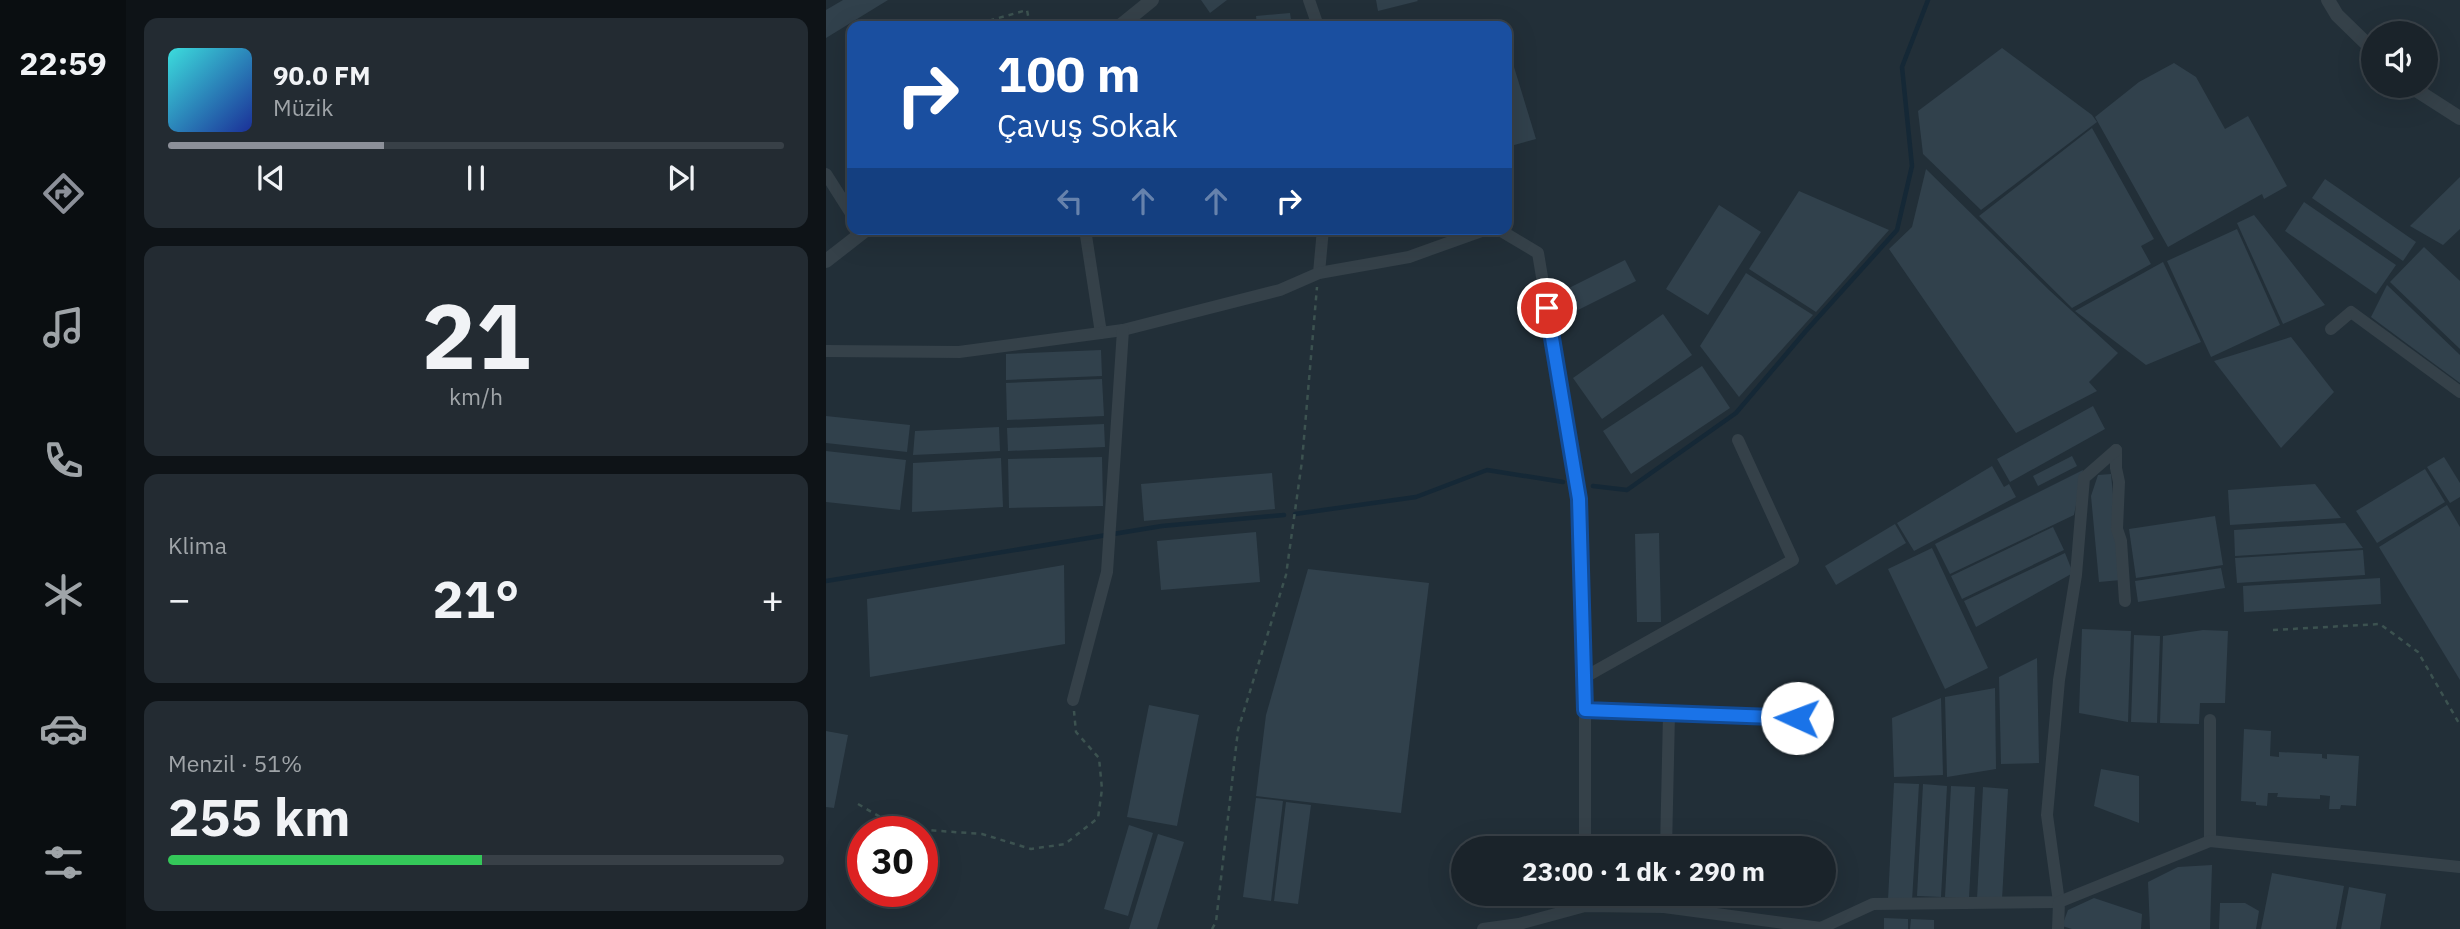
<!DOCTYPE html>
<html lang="tr">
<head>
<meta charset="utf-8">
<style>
  body { margin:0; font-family:"IBM Plex Sans",sans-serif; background:#232b32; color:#f1f3f6; height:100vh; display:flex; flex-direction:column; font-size:26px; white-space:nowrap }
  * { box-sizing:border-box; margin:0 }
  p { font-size:23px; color:#9fa4a8 }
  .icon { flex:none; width:38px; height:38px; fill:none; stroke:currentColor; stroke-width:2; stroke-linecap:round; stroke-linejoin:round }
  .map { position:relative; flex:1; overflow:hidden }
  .side { display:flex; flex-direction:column; gap:18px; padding:18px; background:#0e1317; width:700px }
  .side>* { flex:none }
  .banner { position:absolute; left:21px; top:21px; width:665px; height:214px; border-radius:14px; box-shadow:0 7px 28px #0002,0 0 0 2px #384047; background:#1a4fa0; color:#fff; overflow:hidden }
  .fabs { position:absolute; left:1535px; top:21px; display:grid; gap:14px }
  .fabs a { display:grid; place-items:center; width:77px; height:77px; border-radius:50%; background:#1a232a; box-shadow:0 7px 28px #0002,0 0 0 2px #384047; font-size:35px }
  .speed { position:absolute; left:21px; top:816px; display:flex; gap:14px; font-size:35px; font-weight:700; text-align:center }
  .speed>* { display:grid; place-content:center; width:91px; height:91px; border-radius:50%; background:#1a232a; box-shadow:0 7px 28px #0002,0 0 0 2px #384047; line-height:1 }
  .speed .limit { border:10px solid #d22; background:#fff; color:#111 }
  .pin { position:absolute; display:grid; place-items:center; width:60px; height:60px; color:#fff; margin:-30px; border:4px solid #fff; border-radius:50%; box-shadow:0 2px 7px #0007 }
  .me { position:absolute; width:77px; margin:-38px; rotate:272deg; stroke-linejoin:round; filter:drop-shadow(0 0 5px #0008) }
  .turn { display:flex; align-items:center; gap:24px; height:147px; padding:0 35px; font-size:32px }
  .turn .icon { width:91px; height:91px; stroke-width:2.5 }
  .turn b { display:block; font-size:49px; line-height:60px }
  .lanes { display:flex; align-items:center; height:66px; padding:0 35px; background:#0003; justify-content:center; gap:35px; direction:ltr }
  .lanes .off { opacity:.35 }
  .big { font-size:52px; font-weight:700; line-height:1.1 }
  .side .card { flex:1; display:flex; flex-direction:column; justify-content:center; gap:10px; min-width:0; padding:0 24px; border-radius:14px; background:#232b32 }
  .side .dial { align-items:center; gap:0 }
  .dial b { font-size:91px; line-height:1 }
  .song { display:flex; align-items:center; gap:21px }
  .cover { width:84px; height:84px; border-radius:10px; background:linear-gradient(135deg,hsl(180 70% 55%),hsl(230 70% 35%)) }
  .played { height:7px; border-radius:4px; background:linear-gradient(90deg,#8c9099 35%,#384047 35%) }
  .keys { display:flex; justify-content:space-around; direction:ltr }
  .heat { display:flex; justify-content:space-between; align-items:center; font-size:38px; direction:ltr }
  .charge { height:10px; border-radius:5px; background:linear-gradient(90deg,#34c759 51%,#384047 0) }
  .trip { position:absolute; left:625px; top:836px; width:385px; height:70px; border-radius:35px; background:#1a232a; box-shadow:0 7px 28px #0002,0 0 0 2px #384047; font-weight:700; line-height:70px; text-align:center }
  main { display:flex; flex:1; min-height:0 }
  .tab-bar { display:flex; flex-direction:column; width:126px; justify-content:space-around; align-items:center; background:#0a0e11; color:#9fa4a8 }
  .tab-bar .icon { width:49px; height:49px }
  .tab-bar .on { color:#8c9099 }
  .tab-bar b { font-size:32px; color:#f1f3f6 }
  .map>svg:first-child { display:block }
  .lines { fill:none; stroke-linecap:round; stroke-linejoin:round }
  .stream { stroke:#152836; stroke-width:4.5 }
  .building { fill:#31414c }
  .path { stroke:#3c5250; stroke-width:2.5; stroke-dasharray:5 5; stroke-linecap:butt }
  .minor { stroke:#354149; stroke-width:12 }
  .tertiary { stroke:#354149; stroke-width:14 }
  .route-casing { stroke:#114b97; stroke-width:18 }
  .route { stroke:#1a73e8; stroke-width:12 }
</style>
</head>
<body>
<main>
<nav class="tab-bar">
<b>22:59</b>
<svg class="icon on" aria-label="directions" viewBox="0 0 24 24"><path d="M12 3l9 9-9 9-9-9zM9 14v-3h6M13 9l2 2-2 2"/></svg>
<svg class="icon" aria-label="music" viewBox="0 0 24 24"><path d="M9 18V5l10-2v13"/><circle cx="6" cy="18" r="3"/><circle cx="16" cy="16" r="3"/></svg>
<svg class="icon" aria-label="phone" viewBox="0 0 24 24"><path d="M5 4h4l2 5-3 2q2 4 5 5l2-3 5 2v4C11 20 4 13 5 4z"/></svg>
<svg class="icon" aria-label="climate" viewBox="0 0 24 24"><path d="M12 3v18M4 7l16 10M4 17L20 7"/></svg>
<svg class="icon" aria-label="car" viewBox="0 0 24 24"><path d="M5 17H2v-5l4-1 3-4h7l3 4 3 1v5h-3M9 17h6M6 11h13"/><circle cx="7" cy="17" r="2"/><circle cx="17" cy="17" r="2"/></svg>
<svg class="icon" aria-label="filters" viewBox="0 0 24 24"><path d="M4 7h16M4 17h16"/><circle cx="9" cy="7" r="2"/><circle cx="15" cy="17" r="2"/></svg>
</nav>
<section class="side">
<div class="card">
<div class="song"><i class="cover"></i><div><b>90.0 FM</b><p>Müzik</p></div></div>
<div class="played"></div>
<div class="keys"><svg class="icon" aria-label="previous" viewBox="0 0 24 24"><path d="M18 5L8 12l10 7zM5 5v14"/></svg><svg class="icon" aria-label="pause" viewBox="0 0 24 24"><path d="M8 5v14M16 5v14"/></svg><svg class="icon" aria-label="next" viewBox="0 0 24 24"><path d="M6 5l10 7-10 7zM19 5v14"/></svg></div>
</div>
<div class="card dial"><b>21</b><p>km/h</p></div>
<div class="card"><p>Klima</p>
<div class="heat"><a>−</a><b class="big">21°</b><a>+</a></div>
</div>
<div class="card"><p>Menzil · 51%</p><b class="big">255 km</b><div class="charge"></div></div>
</section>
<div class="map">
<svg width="1634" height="929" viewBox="0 0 1634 929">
  <rect width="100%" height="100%" fill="#222f38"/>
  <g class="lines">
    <g class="stream">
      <polyline points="767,486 801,490 910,413 979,332 1071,230 1086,166 1076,67 1102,0"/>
      <polyline points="469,514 590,497 661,470 737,482"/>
      <polyline points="0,581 336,526 458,515"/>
    </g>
  </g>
  <g class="building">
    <polygon points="17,0 62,0 0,38 0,10"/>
    <polygon points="375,0 401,0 384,13"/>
    <polygon points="550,0 591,0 592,1 552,11"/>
    <polygon points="464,13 466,26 431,26 430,16"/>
    <polygon points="674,19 676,26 654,26"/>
    <polygon points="425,20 426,26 388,26 388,24"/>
    <polygon points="681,44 710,139 681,147"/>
    <polygon points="1176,48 1266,115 1271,122 1155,210 1097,154 1092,111"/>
    <polygon points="1348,63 1370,77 1399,129 1422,116 1461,186 1438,199 1436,194 1342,247 1269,117 1313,82"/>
    <polygon points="1266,128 1328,239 1315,246 1325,264 1246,308 1153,216"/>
    <polygon points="1100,169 1223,290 1292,353 1263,382 1271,391 1190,433 1063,249 1086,227"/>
    <polygon points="1634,177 1634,229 1617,245 1584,226"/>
    <polygon points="1499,179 1590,242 1577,261 1486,198"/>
    <polygon points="973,191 1063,230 990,312 923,269"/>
    <polygon points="1478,202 1570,265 1550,294 1459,231"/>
    <polygon points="893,205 935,232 882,315 840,289"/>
    <polygon points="1428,215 1499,305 1457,324 1411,223"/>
    <polygon points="1411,229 1454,325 1385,357 1341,261"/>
    <polygon points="1598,247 1634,281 1634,349 1564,282"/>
    <polygon points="799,260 810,281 740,316 729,295"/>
    <polygon points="1337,262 1375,342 1320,365 1249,311"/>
    <polygon points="920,273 987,315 913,397 874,346"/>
    <polygon points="1561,285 1634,355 1634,383 1545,317"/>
    <polygon points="837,314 866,355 776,419 747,378"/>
    <polygon points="1465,337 1508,392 1455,448 1388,361"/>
    <polygon points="275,350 276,376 180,380 180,354"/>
    <polygon points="876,366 904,408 805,474 777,431"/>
    <polygon points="276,379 278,416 181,420 180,383"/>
    <polygon points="1267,406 1279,429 1184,482 1171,459"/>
    <polygon points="0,416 84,425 81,452 0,443"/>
    <polygon points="278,424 279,447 182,451 181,428"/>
    <polygon points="173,427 174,451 87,455 89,431"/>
    <polygon points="0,451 80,460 74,510 0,502"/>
    <polygon points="1246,456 1251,466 1212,486 1207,476"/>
    <polygon points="276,457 277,506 183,508 182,459"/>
    <polygon points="1618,457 1634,483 1634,497 1624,503 1601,467"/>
    <polygon points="175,458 177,507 86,512 87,463"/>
    <polygon points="1166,466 1178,487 1183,484 1190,497 1088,551 1071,523"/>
    <polygon points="1599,469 1619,502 1551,543 1530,511"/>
    <polygon points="1257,470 1248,515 1124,574 1109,544"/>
    <polygon points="446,473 449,509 318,521 315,484"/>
    <polygon points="1285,474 1295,580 1273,582 1265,496 1272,475"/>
    <polygon points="1489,484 1515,518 1404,525 1402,490"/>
    <polygon points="1621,505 1634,527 1634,680 1553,547"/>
    <polygon points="1389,516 1397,565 1310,578 1303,529"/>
    <polygon points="1519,523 1537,548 1409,556 1408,530"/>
    <polygon points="1069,524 1080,543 1010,585 999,566"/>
    <polygon points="1227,527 1238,550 1136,599 1125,576"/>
    <polygon points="430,532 434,582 335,590 331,541"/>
    <polygon points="833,533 835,622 811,622 809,534"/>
    <polygon points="1106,548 1162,668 1119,689 1062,569"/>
    <polygon points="1537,550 1539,575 1411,583 1409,558"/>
    <polygon points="1239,553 1247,573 1150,627 1138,601"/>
    <polygon points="238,565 239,644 44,677 41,599"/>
    <polygon points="1395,568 1399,588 1312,602 1309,581"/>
    <polygon points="482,569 603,583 575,813 430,796 440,715"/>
    <polygon points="1554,578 1555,604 1418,612 1417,586"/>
    <polygon points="1256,629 1305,631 1302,722 1253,713"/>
    <polygon points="1377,630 1402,631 1399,703 1374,703 1373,724 1334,723 1337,636"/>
    <polygon points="1308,635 1334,636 1331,723 1305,722"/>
    <polygon points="1211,658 1213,763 1175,764 1173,677"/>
    <polygon points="1169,688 1170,769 1121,777 1119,697"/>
    <polygon points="1115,698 1117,775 1068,777 1066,718"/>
    <polygon points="323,705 373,715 351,826 301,817"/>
    <polygon points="1418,729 1445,731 1444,756 1453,757 1453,752 1496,754 1496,758 1501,759 1501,754 1533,756 1530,806 1515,805 1514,809 1503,809 1504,796 1494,795 1494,799 1451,797 1452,793 1442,793 1441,806 1430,805 1430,802 1415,801"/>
    <polygon points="0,731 22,735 8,808 0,807"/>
    <polygon points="1275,769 1313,776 1313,823 1268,806"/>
    <polygon points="1068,783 1093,784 1086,901 1062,900"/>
    <polygon points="1097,784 1121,786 1115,897 1091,896"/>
    <polygon points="1125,786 1149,787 1143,898 1119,897"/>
    <polygon points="1157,787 1182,789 1176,900 1151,899"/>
    <polygon points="430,798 457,801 445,901 417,897"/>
    <polygon points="460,802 485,805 472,904 448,901"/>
    <polygon points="303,825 327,833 302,916 278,909"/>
    <polygon points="332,834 358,842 331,929 303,929"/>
    <polygon points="1386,865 1384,929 1324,929 1322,882 1352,867"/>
    <polygon points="1446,873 1518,886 1510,929 1435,929"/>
    <polygon points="1523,887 1560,894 1554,929 1515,929"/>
    <polygon points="1268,898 1316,914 1315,929 1246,929 1236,926 1242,910"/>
    <polygon points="1394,903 1419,903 1433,911 1430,929 1393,929"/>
    <polygon points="1058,918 1082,919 1082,929 1058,929"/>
    <polygon points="1085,919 1108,920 1108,929 1084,929"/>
  </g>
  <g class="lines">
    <g class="path">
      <polyline points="144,26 201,10 204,26"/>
      <polyline points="1447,630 1554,624 1592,652 1634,725"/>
      <polyline points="32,804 73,828 156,834 205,849 239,844 272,818 276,789 273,758 250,732 248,711"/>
      <polyline points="386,929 390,922 412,730 460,575 476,461 491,287"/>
    </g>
    <g class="minor">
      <polyline points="483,0 492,26"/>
      <polyline points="0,174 26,215"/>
      <polyline points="259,229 275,333"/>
      <polyline points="672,229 712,253 753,499 759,677 759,849"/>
      <polyline points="493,273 497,229"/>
      <polyline points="1505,329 1525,312 1634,392"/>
      <polyline points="0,351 133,352 297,330 454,290 493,273 583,257 661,229"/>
      <polyline points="1290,450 1290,468 1293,482 1291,529 1295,541 1299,601"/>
      <polyline points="759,677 967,560 912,440"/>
      <polyline points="247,700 281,572 297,330"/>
      <polyline points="759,710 996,719"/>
      <polyline points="1384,841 1384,720"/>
      <polyline points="840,849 843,714"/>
      <polyline points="657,929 693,924 759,906 838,907 995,928 1047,904 1233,902 1221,815 1233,680 1250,575 1258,478 1290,450"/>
      <polyline points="1232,929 1233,902 1384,841 1634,867"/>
    </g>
    <g class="tertiary">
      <polyline points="1502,0 1511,15 1547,50"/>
      <polyline points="294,26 326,0"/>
      <polyline points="1584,86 1634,118"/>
      <polyline points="0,261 41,229"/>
    </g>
  </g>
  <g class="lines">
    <g class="route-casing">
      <polyline id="route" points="721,308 753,499 759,710 971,718"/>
    </g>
    <use href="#route" class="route"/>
  </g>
</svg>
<div class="fabs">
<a><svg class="icon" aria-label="sound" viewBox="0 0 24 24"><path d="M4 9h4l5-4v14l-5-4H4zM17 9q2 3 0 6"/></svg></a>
</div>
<div class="speed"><div class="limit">30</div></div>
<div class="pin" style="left:721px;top:308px;background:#d93025"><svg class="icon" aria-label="arrive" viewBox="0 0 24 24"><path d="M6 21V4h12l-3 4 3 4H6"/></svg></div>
<svg class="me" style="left:971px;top:718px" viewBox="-20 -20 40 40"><circle r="19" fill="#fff"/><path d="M0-13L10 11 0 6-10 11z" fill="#1a73e8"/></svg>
<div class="trip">23:00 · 1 dk · 290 m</div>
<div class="banner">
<div class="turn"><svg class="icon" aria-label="right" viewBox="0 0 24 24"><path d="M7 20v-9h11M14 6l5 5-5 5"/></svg><div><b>100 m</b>Çavuş Sokak</div></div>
<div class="lanes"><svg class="icon off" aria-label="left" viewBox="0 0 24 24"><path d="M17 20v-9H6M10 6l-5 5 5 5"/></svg><svg class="icon off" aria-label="ahead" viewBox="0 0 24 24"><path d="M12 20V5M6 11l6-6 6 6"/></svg><svg class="icon off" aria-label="ahead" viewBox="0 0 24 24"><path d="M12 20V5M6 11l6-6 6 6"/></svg><svg class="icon" aria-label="right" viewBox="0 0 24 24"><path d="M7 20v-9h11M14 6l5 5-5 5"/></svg></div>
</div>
</div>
</main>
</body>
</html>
